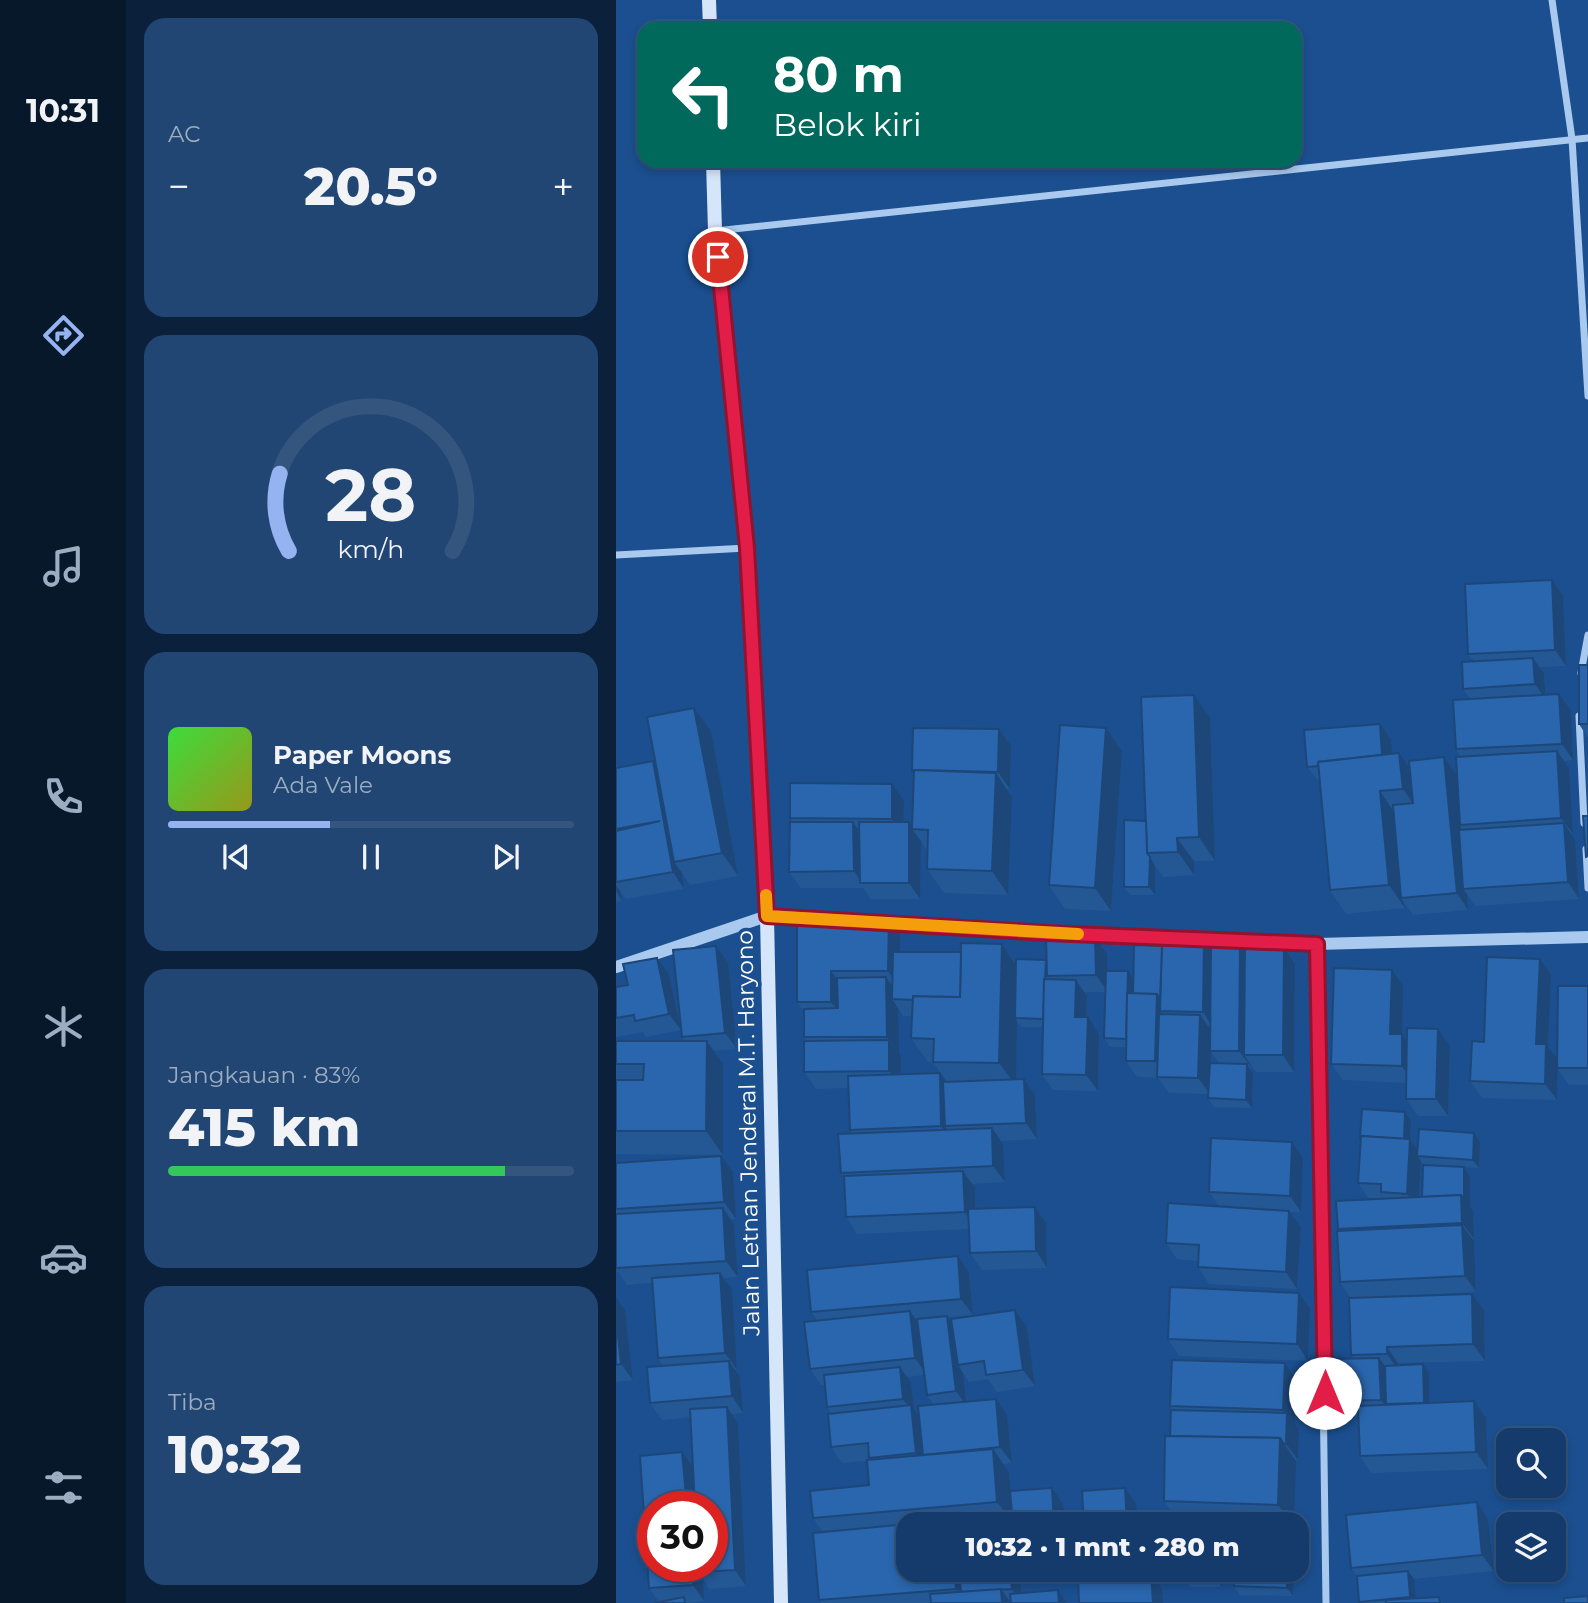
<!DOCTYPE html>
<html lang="id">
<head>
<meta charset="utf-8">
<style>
  body { margin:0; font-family:Montserrat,sans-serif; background:#214673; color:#f1f3f6; height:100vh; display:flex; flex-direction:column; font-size:26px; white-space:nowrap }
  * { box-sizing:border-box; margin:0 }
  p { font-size:23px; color:#9dadc1 }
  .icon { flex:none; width:38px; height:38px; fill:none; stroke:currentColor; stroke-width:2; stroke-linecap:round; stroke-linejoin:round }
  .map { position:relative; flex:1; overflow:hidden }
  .details { display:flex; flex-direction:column; gap:18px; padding:18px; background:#0b203b; width:490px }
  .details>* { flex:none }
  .guide { position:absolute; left:21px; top:21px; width:665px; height:147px; border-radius:21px; box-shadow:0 4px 10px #0003,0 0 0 2px #33557e; background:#00695c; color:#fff; overflow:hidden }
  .fabs { position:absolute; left:880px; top:1428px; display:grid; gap:14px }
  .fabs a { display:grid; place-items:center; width:70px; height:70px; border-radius:14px; background:#143b6b; box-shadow:0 4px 10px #0003,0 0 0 2px #33557e; font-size:35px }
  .speed { position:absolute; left:21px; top:1491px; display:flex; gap:14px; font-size:35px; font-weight:700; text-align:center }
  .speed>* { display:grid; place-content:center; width:91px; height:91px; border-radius:50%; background:#143b6b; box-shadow:0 4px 10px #0003,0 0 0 2px #33557e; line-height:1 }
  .speed .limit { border:10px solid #d22; background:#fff; color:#111 }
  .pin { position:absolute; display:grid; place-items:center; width:60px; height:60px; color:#fff; margin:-30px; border:4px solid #fff; border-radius:50%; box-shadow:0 2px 7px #0007 }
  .me { position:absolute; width:77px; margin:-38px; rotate:0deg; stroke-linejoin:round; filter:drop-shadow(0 0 5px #0008) }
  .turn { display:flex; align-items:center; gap:24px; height:147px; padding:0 21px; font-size:32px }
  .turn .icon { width:91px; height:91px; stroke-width:2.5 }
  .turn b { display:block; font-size:49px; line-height:60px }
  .big { font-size:52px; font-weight:800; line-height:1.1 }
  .details .tile { flex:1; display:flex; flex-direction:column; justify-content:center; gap:10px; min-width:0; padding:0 24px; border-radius:21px; background:#214673 }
  .details .dial { align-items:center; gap:0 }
  .dial svg { height:182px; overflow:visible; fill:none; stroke:#33557e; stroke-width:7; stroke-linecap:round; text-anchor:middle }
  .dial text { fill:#f1f3f6; stroke:none }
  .song { display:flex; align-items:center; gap:21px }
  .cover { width:84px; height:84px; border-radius:10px; background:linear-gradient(135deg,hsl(120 70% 55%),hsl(60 70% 35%)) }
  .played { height:7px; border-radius:4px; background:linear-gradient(90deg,#95b2f1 40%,#33557e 40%) }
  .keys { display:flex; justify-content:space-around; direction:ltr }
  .heat { display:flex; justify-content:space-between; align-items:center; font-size:38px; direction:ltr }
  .charge { height:10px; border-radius:5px; background:linear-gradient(90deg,#34c759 83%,#33557e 0) }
  .trip { position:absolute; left:280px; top:1512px; width:413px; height:70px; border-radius:21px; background:#143b6b; box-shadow:0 4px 10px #0003,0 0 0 2px #33557e; font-weight:800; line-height:70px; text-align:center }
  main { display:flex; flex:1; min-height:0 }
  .dock { display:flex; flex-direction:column; width:126px; justify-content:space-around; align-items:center; background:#08182b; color:#9dadc1 }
  .dock .icon { width:49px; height:49px }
  .dock .selected { color:#95b2f1 }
  .dock b { font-size:32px; color:#f1f3f6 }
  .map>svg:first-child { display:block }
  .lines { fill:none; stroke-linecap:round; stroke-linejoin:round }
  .minor { stroke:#a9c9ee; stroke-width:7 }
  .tertiary { stroke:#a9c9ee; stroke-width:12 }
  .secondary { stroke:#d6e6fa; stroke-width:14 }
  .wall { fill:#245895; fill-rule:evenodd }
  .shaded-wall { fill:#1d4779 }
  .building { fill:#2a66ad; stroke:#1d4779; stroke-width:2 }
  .route-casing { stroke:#92132f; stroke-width:18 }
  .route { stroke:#e11d48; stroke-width:12 }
  .slow { stroke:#f59e0b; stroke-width:12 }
  .labels { text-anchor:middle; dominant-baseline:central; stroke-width:7; stroke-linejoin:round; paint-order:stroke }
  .street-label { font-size:23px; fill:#fff; stroke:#1b4f8f }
</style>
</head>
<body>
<main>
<nav class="dock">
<b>10:31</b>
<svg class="icon selected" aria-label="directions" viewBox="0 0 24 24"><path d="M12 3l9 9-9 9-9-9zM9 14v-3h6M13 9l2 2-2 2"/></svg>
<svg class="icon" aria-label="music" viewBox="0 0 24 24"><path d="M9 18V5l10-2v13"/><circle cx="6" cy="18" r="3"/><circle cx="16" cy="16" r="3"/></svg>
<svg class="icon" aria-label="phone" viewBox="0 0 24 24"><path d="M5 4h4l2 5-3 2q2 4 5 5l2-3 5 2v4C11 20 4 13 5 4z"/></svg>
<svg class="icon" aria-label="climate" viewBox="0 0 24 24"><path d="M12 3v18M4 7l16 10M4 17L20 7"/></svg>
<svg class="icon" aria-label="car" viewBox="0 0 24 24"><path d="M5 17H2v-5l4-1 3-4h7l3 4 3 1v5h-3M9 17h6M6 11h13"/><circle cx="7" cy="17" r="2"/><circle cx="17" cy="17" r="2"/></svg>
<svg class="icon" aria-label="filters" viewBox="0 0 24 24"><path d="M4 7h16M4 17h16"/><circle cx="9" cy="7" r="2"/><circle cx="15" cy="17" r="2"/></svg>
</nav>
<section class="details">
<div class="tile"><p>AC</p>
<div class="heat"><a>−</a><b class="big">20.5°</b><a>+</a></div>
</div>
<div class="tile dial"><svg viewBox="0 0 100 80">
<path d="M14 69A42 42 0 1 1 86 69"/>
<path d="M14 69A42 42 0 0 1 10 35" stroke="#95b2f1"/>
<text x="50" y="56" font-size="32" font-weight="700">28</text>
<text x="50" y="72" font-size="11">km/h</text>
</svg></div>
<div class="tile">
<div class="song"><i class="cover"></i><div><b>Paper Moons</b><p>Ada Vale</p></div></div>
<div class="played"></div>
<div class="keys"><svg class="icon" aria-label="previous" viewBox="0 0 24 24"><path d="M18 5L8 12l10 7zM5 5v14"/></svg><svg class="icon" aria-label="pause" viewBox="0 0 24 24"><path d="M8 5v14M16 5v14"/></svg><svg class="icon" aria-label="next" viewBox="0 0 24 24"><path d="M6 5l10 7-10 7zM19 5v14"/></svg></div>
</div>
<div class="tile"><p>Jangkauan · 83%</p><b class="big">415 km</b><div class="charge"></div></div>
<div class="tile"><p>Tiba</p><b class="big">10:32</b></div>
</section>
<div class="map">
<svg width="972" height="1603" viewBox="0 0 972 1603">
  <rect width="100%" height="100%" fill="#1b4f8f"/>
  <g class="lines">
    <g class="minor">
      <polyline points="936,0 956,139 972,396"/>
      <polyline points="99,231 972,138"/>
      <polyline points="0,555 131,548"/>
      <polyline points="965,673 972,635"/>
      <polyline points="963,716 968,823"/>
      <polyline points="970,849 972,888"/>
      <polyline points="701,944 710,1603"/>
    </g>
    <g class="tertiary">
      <polyline points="261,923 701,944 972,937"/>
      <polyline points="0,967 151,916 198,919"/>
    </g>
    <g class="secondary">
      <polyline points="93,0 94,28"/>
      <polyline points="97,161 99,231 131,548 143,744 151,916 165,1603"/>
    </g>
  </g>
  <g class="wall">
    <polygon points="947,596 950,666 923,667 928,674 930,694 943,694 955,710 957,760 948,761 953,768 957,834 955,834 959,840 963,899 859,906 851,894 852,910 797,915 788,903 789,908 730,914 714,890 704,783 691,767 775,740 776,754 794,768 840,774 843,810 845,757 840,749 854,699 847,689 858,661 852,654"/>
    <polygon points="972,665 972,738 963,724"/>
    <polygon points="594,718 599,861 578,861 578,875 547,877 539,866 539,895 514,895 508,887 530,821"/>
    <polygon points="490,728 506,751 495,911 449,909 433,885"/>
    <polygon points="383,729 395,746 394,789 391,789 396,797 392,895 328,893 311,869 312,852 305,841 304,899 255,899 247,888 185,888 173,872 177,822 174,818 288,801 287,822 296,827 298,774 296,771"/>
    <polygon points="95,731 122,876 74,885 66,873 68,889 10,899 4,891 6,901 0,902 0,768 40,764"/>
    <path d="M181,917L284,934V952H345L386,944L400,964L430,960L479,937L491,954V971L517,979L595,949L629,954L668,948L679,964L678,1072H640L635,1065V1067H634L637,1073L636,1108L598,1107L592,1098L593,1094L553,1093L542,1078L521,1077L510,1061V1047H494L488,1038L490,992H468L471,996V1017L483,1034L482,1091L437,1090L426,1074L427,1027H405L401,1021L400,1079H408L419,1095L421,1139L385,1141L387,1144L389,1182L356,1184L359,1188L360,1209L419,1207L430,1223L431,1268L366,1270L354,1253L353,1229L241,1234L230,1217L228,1178L225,1173L237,1134L234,1130L233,1088L200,1089L188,1072L190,1041L188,1037V1012L181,1002ZM282,1008L287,1016H296L295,1038L312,1062H317L331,1082L285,1074V1056L282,1053ZM595,1052L603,1063H595Z"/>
    <polygon points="100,946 112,962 121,1049 98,1051 107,1064 107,1155 1,1154 0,1152 0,1041 69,1041 66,1037"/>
    <polygon points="924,959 935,975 932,1047 941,1059 972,986 972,1085 953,1085 942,1069 941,1100 866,1098 854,1081"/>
    <polygon points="53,974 65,1030 30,1037 27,1032 0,1037 0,987"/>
    <polygon points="787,986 786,1034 791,1041 834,1046 832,1116 802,1116 790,1099 791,1083 727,1080 715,1064"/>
    <polygon points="789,1112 795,1121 794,1139 802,1150 864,1142 863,1168 807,1164 805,1161 803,1197 806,1197 848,1167 854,1176 854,1207 857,1211 858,1239 856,1239 858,1241 860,1292 781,1296 856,1294 868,1310 869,1361 782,1363 782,1365 807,1364 813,1373 814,1403 870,1418 872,1469 755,1473 744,1456 742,1417 723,1418 712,1401 738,1358 735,1355 735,1298 724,1282 723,1231 722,1229 759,1199 753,1199 742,1183"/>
    <polygon points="676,1142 687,1158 685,1212 674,1212 685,1227 681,1289 593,1284 582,1267 582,1261 561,1259 550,1243 603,1206 593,1192"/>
    <polygon points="0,1163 117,1172 120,1219 115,1219 118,1224 122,1277 108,1278 116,1289 121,1370 119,1370 124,1377 127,1413 115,1414 122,1424 130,1586 93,1589 87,1579 88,1601 72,1603 38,1603 43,1602 33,1588 77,1467 75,1417 46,1420 34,1403 47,1366 42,1358 36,1283 11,1285 0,1269"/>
    <path d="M353,1273L357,1315L332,1317L336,1323L411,1327L419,1386L381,1392L372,1379L353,1382L347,1373L351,1402L391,1415L396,1463L388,1464L393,1472L395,1491L447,1504L449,1524H292V1570H452V1579L411,1581L404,1570L406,1593L442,1590L451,1603H205L203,1600L207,1532L197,1518L253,1485L251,1461L226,1463L215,1447V1413L211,1407L209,1385H205L194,1369L201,1320L195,1312ZM308,1375L311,1395L318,1405L303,1417L298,1409L295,1383L290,1377Z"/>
    <polygon points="683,1293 694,1309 692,1361 563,1356 552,1339"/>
    <polygon points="0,1297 9,1310 17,1380 0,1382"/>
    <polygon points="669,1363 680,1380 679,1424 683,1429 682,1460 679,1460 678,1524 564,1524 548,1501 556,1410 554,1406"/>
    <polygon points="872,1519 878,1571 798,1579 799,1598 828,1603 744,1603 743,1602 741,1576 735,1568"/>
    <polygon points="473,1570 525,1570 525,1573 546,1589 477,1576"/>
    <polygon points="562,1570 607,1570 606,1587 574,1587"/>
    <polygon points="619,1570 676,1570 677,1571 677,1596 624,1595 618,1586"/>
  </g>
  <g class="shaded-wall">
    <polygon points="936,580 947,596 950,666 939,650"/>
    <polygon points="917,658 928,674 930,700 919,684"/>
    <polygon points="943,694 955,710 957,760 946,744"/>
    <polygon points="578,695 594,718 599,861 583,837"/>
    <polygon points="78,708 95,731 122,876 106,853"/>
    <polygon points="764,724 775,740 778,776 766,760"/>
    <polygon points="490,728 506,751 495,911 479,888"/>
    <polygon points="383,729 395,746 394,789 382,772"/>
    <polygon points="941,751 953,768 957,834 945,818"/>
    <polygon points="783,753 800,777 803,812 787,789"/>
    <polygon points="828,757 840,774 850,889 847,889 851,894 852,910 841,893"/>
    <polygon points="37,761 49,777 58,862 66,873 68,889 57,872"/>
    <polygon points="380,773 396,797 392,895 376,871"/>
    <polygon points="276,784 288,801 287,836 276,819"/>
    <polygon points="764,791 780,815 785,898 788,903 789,908 773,885"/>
    <polygon points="237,822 249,839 246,883 238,871"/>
    <polygon points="293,822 298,829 296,829 305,841 304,899 293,883"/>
    <polygon points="948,823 959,840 963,899 952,882"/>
    <polygon points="561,838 578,861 578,875 562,852"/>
    <polygon points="534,857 539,866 539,895 533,887"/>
    <polygon points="0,885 4,891 6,901 0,891"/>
    <polygon points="273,917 284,934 284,988 272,971"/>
    <polygon points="479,937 491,954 492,992 480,975"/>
    <polygon points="588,939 600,956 598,1029 587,1012"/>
    <polygon points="386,944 402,968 399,1018 401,1021 400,1086 383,1063"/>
    <polygon points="100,946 112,962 121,1049 109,1033"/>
    <polygon points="624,946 635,962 628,1055 635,1065 635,1067 623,1051"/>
    <polygon points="668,948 679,964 678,1072 667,1055"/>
    <polygon points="41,958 53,974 65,1030 53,1014"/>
    <polygon points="924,959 935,975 932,1047 942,1060 941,1100 929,1084 920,1044"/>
    <polygon points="776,970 787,986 786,1050 774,1034"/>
    <polygon points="215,971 227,987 227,1018 215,1002"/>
    <polygon points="512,971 518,980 516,1047 510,1039"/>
    <polygon points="270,977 282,994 276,999 282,1008 283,1053 271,1037"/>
    <polygon points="460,980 471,996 470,1033 459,1017"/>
    <polygon points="541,994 546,1002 544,1011 552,1023 551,1078 539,1061"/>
    <polygon points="584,1015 596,1031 594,1051 595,1052 594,1094 582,1078"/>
    <polygon points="472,1017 483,1034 482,1091 470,1075"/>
    <polygon points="822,1029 834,1046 832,1116 820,1099"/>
    <polygon points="786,1034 798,1051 797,1083 786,1066"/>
    <polygon points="273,1040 285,1056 285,1088 273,1071"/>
    <polygon points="91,1041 107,1064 107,1155 90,1131"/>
    <polygon points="631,1064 637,1073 636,1108 630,1100"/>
    <polygon points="324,1073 335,1089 329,1126 337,1138 337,1143 325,1126"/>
    <polygon points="408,1079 419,1095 421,1139 410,1123"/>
    <polygon points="789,1112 795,1121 794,1139 806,1156 801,1156 805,1161 802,1210 791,1194 788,1140"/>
    <polygon points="376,1128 387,1144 389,1182 377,1166"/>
    <polygon points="858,1133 864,1142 863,1168 857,1160"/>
    <polygon points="676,1142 687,1158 685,1212 674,1196"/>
    <polygon points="105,1156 117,1172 120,1219 108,1202"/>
    <polygon points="848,1167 854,1176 854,1207 857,1211 858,1239 846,1223 845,1195"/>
    <polygon points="347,1171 359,1188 360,1228 349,1212"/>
    <polygon points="419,1207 430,1223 431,1268 420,1251"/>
    <polygon points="107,1208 118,1224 122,1277 110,1261"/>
    <polygon points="673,1211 685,1227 681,1289 670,1272"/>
    <polygon points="846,1225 858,1241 860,1292 849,1276"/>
    <polygon points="342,1256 353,1273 357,1315 345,1299"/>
    <polygon points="104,1273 116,1289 121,1370 109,1353"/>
    <polygon points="683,1293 694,1309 692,1361 681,1344"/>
    <polygon points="856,1294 868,1310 869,1361 857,1344"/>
    <polygon points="0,1297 9,1310 17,1380 5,1364 0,1317"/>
    <polygon points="399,1310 411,1327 419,1386 407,1370"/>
    <polygon points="294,1311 305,1327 310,1374 299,1358"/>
    <polygon points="331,1316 342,1332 342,1365 347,1373 351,1407 340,1391"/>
    <polygon points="771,1347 782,1363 782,1370 771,1354"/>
    <polygon points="763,1358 775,1374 771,1408 765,1400"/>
    <polygon points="113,1361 124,1377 127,1413 116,1396"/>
    <polygon points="669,1363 680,1380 679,1424 683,1429 682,1460 670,1444 671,1415 667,1410"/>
    <polygon points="807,1364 813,1373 814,1414 808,1406"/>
    <polygon points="284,1367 295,1383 298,1409 307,1422 311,1469 300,1453 296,1411 287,1399"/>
    <polygon points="380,1399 391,1415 396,1463 384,1447"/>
    <polygon points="858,1401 870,1418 872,1469 860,1452"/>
    <polygon points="111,1407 122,1424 130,1586 119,1570"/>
    <polygon points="664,1438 680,1461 678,1524 676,1524 662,1505"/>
    <polygon points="377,1449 393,1472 398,1524 381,1502"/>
    <polygon points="66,1452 78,1469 81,1507 71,1507"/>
    <polygon points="436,1488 447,1504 449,1524 438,1524"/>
    <polygon points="509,1488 520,1504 522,1524 511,1524"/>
    <polygon points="861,1502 872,1519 878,1571 866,1555"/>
    <polygon points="666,1516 672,1524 666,1524"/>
    <polygon points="75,1566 86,1566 82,1572 87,1579 88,1601 77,1585"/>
    <polygon points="338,1570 348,1570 350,1603 340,1589"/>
    <polygon points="394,1570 403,1570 407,1603 406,1603 396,1589"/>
    <polygon points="446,1570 452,1570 452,1579"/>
    <polygon points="518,1570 525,1570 526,1581"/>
    <polygon points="595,1570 607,1570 606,1587 595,1571"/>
    <polygon points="671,1570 676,1570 677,1571 677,1596 671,1588"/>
    <polygon points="792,1571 798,1579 800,1603 798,1603 794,1597"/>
    <polygon points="535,1572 546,1589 547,1603 537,1603"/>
    <polygon points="385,1589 395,1603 386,1603"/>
    <polygon points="442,1590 451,1603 443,1603"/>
  </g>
  <g class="building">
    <polygon points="936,580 939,650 852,654 849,584"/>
    <polygon points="917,658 919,684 847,689 846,662"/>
    <rect x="963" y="665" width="9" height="59"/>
    <polygon points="943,694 946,744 840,749 837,700"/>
    <polygon points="578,695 583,837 561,838 562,852 531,853 525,697"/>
    <polygon points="78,708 106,853 58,862 31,717"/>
    <polygon points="764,724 766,755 702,762 702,766 691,767 688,730"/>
    <polygon points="444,725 490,728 479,888 433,885"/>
    <polygon points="297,728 383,729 382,772 298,770 296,771"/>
    <polygon points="941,751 945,818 844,825 840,757"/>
    <polygon points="783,753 787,789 764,791 773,885 714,890 702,762"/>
    <polygon points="828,757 841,893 785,898 777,805 797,803 793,761"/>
    <polygon points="37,761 57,872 0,882 0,831 44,821 0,829 0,768"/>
    <polygon points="298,770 380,773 376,871 311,869 312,830 296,829"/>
    <polygon points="174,783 276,784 276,819 174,818"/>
    <polygon points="967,816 972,816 972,856 970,857"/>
    <polygon points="508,820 530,821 531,853 534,857 533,887 508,887"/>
    <polygon points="174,822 237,822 238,871 173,872"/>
    <polygon points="243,822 293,822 293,883 244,883"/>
    <polygon points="948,823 952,882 847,889 843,830"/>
    <polygon points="181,917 273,917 272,971 215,971 215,1002 181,1002"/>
    <polygon points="479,937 480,975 431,976 430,938"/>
    <polygon points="546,938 588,939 587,1012 544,1011"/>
    <polygon points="345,943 386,944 383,1063 317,1062 318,1039 295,1038 297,996 344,997"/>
    <polygon points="518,945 546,946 544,1000 541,994 517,994"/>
    <polygon points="100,946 109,1033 66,1037 57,950"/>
    <polygon points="595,946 624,946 623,1051 594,1051"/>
    <polygon points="629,947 668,948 667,1055 628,1055"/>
    <polygon points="277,952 345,952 344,997 297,996 297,1000 276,999"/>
    <polygon points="871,957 924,959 920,1044 930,1044 929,1084 854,1081 856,1041 868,1042"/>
    <polygon points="41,958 53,1014 19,1021 18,1015 0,1018 0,987 12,985 7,964"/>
    <polygon points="400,959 430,960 427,1019 399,1018"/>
    <polygon points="718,968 776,970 774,1034 786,1034 786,1066 715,1064"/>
    <polygon points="490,971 512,971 510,1039 488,1038"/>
    <polygon points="270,977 271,1037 188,1037 188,1009 222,1008 221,978"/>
    <polygon points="428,979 460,980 459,1017 472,1017 470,1075 426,1074"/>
    <polygon points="942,986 972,986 972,1068 941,1068"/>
    <polygon points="511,993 541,994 539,1061 510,1061"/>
    <polygon points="543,1014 584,1015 582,1078 541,1077"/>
    <polygon points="791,1028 822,1029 820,1099 790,1099"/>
    <polygon points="273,1040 273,1071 188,1072 188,1041"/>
    <polygon points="0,1041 91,1041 90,1131 0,1131 0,1080 27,1080 28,1064 0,1064"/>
    <polygon points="594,1063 631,1064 630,1100 592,1098"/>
    <polygon points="324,1073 325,1126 234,1130 232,1076"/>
    <polygon points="408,1079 410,1123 329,1126 327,1082"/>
    <polygon points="746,1109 789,1112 788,1139 745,1136 744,1137"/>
    <polygon points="376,1128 377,1166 225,1173 222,1134"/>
    <polygon points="803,1129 858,1133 857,1160 801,1156"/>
    <polygon points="745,1136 794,1139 791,1194 765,1192 765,1184 742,1183"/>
    <polygon points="595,1138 676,1142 674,1196 593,1192"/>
    <polygon points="105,1156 108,1202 0,1209 0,1163"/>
    <polygon points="807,1165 848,1167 848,1198 845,1195 806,1197"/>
    <polygon points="347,1171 349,1212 230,1217 228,1176"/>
    <polygon points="845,1195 846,1223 722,1229 720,1201"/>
    <polygon points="552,1203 673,1211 670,1272 582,1267 583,1245 550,1243"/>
    <polygon points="419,1207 420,1251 354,1253 352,1209"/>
    <polygon points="107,1208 110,1261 0,1268 0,1214"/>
    <polygon points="846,1225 849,1276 724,1282 721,1231"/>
    <polygon points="342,1256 345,1299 195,1312 191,1270"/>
    <polygon points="104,1273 109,1353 42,1358 36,1278"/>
    <polygon points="554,1287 683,1293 681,1344 552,1339"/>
    <polygon points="856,1294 857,1344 771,1347 771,1354 735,1355 733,1298"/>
    <polygon points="399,1310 407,1370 370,1375 368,1361 342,1365 335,1319"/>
    <polygon points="294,1311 299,1358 194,1369 188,1322"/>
    <polygon points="331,1316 340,1391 311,1395 301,1319"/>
    <polygon points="0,1317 5,1364 0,1365"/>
    <polygon points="763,1358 765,1400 712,1401 710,1359"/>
    <polygon points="556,1360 669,1363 667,1410 554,1406"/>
    <polygon points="113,1361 116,1396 34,1403 31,1367"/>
    <polygon points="807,1364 808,1403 770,1404 769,1366"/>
    <polygon points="284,1367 287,1399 211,1407 208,1375"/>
    <polygon points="380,1399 384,1447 307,1455 302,1406"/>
    <polygon points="858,1401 860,1452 744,1456 742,1406"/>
    <polygon points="295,1405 300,1453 253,1458 252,1443 215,1447 212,1414"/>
    <polygon points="111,1407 119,1570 82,1572 81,1566 96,1566 96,1507 79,1507 74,1409"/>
    <polygon points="555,1410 671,1413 670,1444 668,1444 664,1438 554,1436"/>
    <polygon points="549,1436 664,1438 662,1505 548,1501"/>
    <polygon points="377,1449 381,1502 197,1518 194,1491 253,1485 251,1460"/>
    <polygon points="66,1452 71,1507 37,1507 37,1566 75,1566 77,1585 33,1588 24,1456"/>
    <polygon points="436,1488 438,1524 397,1524 394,1491"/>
    <polygon points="509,1488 511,1524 468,1524 466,1491"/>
    <polygon points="861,1502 866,1555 735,1568 730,1515"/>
    <polygon points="564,1513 666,1516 666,1524 564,1524"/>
    <polygon points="334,1521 334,1524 293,1524"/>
    <polygon points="292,1524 292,1570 338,1570 340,1589 203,1600 197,1533"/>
    <polygon points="343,1570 394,1570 396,1589 345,1592"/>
    <polygon points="562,1570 595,1570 595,1571"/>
    <polygon points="619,1570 671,1570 671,1588 618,1586"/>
    <polygon points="792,1571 794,1597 743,1602 741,1576"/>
    <polygon points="535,1572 537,1603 463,1603 462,1577"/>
    <polygon points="385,1589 386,1603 315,1603 314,1594"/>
    <polygon points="442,1590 443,1603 395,1603 394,1594"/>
    <polygon points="972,1596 972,1603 948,1603 948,1598"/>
    <polygon points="68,1597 69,1603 38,1603"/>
    <polygon points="823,1597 824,1603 770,1603 770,1600"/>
  </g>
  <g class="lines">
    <g class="route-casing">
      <polyline id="route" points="102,257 131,548 151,916 431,933 701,944 709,1393"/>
    </g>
    <use href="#route" class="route"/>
    <polyline class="slow" points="150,895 151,916 462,934"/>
  </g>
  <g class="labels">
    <g class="street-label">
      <text transform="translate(132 1133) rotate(-91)">Jalan Letnan Jenderal M.T. Haryono</text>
    </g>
  </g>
</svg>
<div class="fabs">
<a><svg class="icon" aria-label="search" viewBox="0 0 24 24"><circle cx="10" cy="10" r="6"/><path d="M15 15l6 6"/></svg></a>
<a><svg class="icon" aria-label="layers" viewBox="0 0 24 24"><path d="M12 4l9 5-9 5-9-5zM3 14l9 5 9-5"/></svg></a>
</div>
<div class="speed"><div class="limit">30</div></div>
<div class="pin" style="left:102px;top:257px;background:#d93025"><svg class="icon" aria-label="arrive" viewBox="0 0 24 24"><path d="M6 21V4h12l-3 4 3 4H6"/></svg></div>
<svg class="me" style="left:709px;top:1393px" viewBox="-20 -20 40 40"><circle r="19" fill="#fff"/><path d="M0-13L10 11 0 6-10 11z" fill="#e11d48"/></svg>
<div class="trip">10:32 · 1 mnt · 280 m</div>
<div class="guide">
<div class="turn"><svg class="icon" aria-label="left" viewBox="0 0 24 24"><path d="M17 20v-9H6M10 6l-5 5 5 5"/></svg><div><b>80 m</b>Belok kiri</div></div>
</div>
</div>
</main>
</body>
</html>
